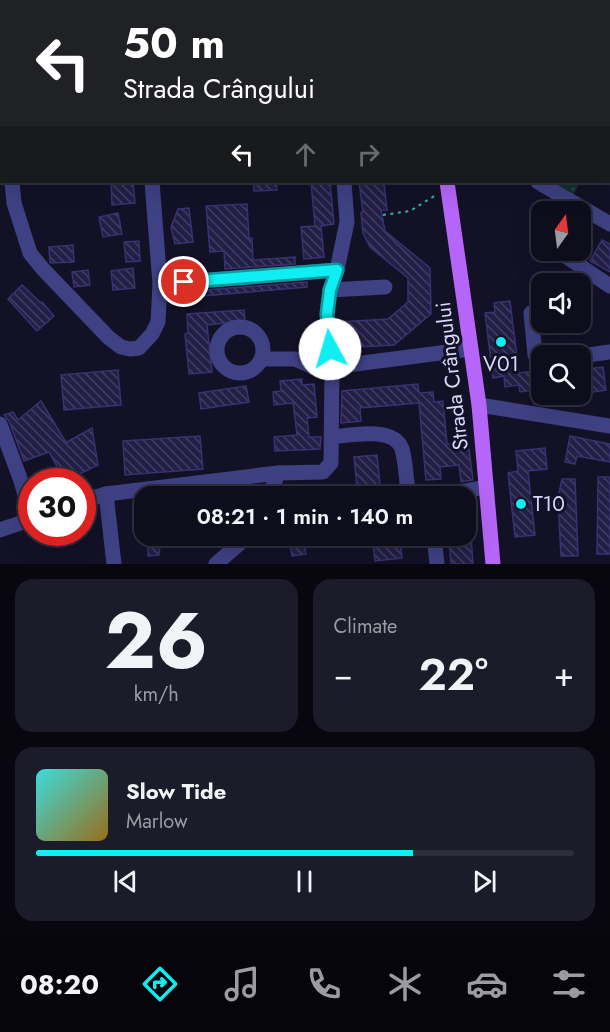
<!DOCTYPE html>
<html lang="en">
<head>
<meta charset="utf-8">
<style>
  body { margin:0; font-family:Jost,sans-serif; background:#1c1b29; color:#f1f3f6; height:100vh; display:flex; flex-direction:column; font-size:22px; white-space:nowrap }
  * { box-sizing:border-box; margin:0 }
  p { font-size:20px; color:#9b9ca3 }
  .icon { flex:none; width:33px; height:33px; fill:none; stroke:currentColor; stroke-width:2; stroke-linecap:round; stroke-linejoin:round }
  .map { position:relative; height:564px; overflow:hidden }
  .panel { display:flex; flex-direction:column; gap:15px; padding:15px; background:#08070f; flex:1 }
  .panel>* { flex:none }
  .top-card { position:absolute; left:0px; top:0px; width:610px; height:183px; box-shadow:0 6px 24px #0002,0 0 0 2px #2e2d3b; background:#202124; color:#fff; overflow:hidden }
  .needle { width:39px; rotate:14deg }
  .fabs { position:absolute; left:531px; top:201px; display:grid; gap:12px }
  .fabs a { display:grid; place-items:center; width:60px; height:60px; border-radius:12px; background:#0e0d1c; box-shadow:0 6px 24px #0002,0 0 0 2px #2e2d3b; font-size:30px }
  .speed { position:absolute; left:18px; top:468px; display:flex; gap:12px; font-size:30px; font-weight:700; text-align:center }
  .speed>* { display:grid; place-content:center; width:78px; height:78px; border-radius:50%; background:#0e0d1c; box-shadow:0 6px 24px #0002,0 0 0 2px #2e2d3b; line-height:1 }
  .speed .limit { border:9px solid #d22; background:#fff; color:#111 }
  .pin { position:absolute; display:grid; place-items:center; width:51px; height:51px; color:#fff; margin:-26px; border:3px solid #fff; border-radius:50%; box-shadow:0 2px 6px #0007 }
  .me { position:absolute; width:66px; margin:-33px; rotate:354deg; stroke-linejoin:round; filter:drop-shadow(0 0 4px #0008) }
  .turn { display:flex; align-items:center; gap:21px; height:126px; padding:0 24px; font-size:27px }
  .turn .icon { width:78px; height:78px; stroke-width:2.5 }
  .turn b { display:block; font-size:42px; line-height:51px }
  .lanes { display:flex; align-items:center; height:57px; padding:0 24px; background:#0003; justify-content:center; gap:30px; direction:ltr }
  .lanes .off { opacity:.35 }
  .big { font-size:45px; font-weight:600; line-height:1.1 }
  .panel .widget { flex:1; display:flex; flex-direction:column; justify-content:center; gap:9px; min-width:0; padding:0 21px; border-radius:18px; background:#1c1b29 }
  .panel .dial { align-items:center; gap:0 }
  .dial b { font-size:78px; line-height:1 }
  .song { display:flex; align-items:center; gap:18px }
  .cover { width:72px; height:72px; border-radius:9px; background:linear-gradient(135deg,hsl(180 70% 55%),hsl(40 70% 35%)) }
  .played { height:6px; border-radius:3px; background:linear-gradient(90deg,#0eeef3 70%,#2e2d3b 70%) }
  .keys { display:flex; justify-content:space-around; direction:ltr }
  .heat { display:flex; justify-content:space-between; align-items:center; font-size:33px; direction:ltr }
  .panel .tiles { flex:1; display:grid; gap:15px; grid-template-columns:1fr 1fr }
  .widget:last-child { grid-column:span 2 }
  .trip { position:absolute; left:134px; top:486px; width:342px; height:60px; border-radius:18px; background:#0e0d1c; box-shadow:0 6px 24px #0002,0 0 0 2px #2e2d3b; font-weight:600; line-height:60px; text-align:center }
  .tabs { display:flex; height:96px; justify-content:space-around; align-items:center; background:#06050b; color:#9b9ca3 }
  .tabs .icon { width:42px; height:42px }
  .tabs .current { color:#0eeef3 }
  .tabs b { font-size:27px; color:#f1f3f6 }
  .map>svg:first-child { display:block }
  .grass { fill:url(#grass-dots) }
  .building { fill:url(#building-back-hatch); stroke:#393171; stroke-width:1.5 }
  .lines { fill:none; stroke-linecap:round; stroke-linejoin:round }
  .path { stroke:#36b3a2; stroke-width:2; stroke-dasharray:3 4.5; stroke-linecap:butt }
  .minor { stroke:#3e4183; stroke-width:15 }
  .major { stroke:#b565f7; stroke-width:15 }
  .route-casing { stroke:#099b9e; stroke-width:15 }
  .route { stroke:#0eeef3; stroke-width:10 }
  .poi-dot { fill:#0eeef3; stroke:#131126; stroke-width:2 }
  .labels { text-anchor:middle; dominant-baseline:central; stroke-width:6; stroke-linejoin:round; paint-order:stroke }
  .poi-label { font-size:21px; fill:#d9d8fd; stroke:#131126 }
  .street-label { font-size:21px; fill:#d9d8fd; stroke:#131126 }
</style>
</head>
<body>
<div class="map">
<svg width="610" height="564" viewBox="0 0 610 564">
  <defs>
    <pattern id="grass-dots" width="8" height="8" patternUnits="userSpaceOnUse" patternTransform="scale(1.5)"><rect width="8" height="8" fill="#14302d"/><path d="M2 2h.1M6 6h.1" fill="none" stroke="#364d4c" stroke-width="1.8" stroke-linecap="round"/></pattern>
    <pattern id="building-back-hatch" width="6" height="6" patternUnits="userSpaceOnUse" patternTransform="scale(1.5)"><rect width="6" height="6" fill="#231e46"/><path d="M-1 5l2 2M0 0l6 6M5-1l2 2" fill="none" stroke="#423e62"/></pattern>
  </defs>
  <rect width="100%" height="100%" fill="#131126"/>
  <g class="grass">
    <polygon points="503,0 610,0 610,160 609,2 501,1"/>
    <polygon points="553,182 580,182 574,194"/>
  </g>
  <g class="building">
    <polygon points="111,182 133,182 135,203 112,205"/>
    <polygon points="253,182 276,182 277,190 254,191"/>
    <polygon points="311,182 330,182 334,224 321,226 324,257 304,259 301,227 315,226"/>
    <polygon points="359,182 384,182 387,210 381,210 385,231 430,268 431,314 394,345 340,348 338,322 388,319 408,302 408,278 370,247 363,233 361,213 363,212"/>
    <polygon points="247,204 249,238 252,238 253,260 295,257 295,264 225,269 224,251 210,252 206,206"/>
    <polygon points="189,208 193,242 175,244 171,227 178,209"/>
    <polygon points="118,213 122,234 103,237 99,217"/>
    <polygon points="602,240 610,244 610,272 590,261"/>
    <polygon points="139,241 140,261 126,262 124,242"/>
    <polygon points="73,245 74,262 51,263 50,262 49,247"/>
    <polygon points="133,268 135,288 113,290 111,271"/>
    <polygon points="88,270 90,285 74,287 72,272"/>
    <polygon points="307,282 307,287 180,298 179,292"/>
    <polygon points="22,285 41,303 42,302 54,316 37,331 8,299"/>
    <polygon points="510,301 519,373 542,370 542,405 534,404 533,390 520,392 519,385 505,387 504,376 493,378 485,313 495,312 494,303"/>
    <polygon points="244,310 245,321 207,325 212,372 189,374 185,334 188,333 187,314"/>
    <polygon points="603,367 606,390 580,394 580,370"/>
    <polygon points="118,370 121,405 64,410 61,375"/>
    <polygon points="302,379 302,385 314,384 317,417 307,418 309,437 321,437 320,449 275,451 274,437 297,435 293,403 274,405 273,392 281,391 280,381"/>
    <polygon points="418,384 419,393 433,392 434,402 443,401 447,444 468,441 473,480 461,482 459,465 440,467 441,479 426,480 419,403 360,408 361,421 341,423 342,391"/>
    <polygon points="246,386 249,402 201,409 199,393"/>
    <polygon points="41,401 67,444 67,442 92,428 98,465 65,481 49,452 24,461 9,421 4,415 13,412 18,420"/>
    <polygon points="200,436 203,469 125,475 123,441"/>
    <polygon points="570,436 610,444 610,462 577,456 575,464 565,462"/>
    <polygon points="545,448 547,469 528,471 535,535 515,537 508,473 518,471 516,451"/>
    <polygon points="377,455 381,496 358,496 354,457"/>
    <polygon points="598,477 610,477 610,554 597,554"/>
    <polygon points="562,479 575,479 578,556 561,556 558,498"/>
    <polygon points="472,500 475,536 471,536 473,564 451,564 449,538 455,537 455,536 465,536 465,501"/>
    <polygon points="148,536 161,536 159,555 148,556"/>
    <polygon points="289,536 303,536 306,554 292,556"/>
    <polygon points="372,536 386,536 386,539 400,537 402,558 375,561"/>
  </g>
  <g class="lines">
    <g class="path">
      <polyline points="605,2 609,0"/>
      <polyline points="609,62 610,65"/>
      <polyline points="609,75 610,75"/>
      <polyline points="383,215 410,211 436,195"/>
    </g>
    <g class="minor">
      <polyline points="4,0 4,2"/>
      <polyline points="132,0 133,2"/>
      <polyline points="327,0 327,2"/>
      <polyline points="358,0 358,2"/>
      <polyline points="303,2 304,0"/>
      <polyline points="12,182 14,203 30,253 42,268 109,338 121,347 130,349 139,348 152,334 158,322 160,284 152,182"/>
      <polyline points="538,182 610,224"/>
      <polyline points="558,251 610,286"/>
      <polyline points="160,284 337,270 347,222 344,182"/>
      <polyline points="330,290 385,287"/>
      <polyline points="531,313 535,355 538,359 542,360"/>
      <circle cx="240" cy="350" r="23"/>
      <polyline points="580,356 610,352"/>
      <polyline points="263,359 295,359 315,368 332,367 327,314 330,290 337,270"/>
      <polyline points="479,405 610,426"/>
      <polyline points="0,424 21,481 32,519 0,530"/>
      <path d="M332,437C350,435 394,426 402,449C406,462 406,482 409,496"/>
      <polyline points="106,494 114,564"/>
      <polyline points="269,496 278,473"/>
      <polyline points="444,496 449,494 486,487"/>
      <polyline points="82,501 106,494 278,473 323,472 331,463 332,367 471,349"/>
      <polyline points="434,536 437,564"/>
      <polyline points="216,564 248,536"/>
    </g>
    <g class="major">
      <polyline points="426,0 426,2"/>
      <polyline points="447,182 479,405 493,564"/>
    </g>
  </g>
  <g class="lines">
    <g class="route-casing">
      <polyline id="route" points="184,282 337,270 330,290 327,314 330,349"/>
    </g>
    <use href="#route" class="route"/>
  </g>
  <g class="poi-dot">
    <circle cx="501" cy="342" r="6"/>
    <circle cx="521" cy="504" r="6"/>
  </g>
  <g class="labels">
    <g class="poi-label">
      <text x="501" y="364">V01</text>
      <text x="533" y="504" text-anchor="start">T10</text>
    </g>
    <g class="street-label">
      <text transform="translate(452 376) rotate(-97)">Strada Crângului</text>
    </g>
  </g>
</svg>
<div class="fabs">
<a><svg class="needle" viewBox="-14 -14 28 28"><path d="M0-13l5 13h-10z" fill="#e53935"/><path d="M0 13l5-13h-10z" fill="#9b9ca3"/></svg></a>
<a><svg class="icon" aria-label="sound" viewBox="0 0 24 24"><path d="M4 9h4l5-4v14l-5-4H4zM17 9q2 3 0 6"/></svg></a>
<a><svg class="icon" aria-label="search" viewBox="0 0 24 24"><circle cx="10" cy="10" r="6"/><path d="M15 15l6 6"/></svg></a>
</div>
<div class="speed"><div class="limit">30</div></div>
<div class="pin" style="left:184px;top:282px;background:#d93025"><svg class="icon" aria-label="arrive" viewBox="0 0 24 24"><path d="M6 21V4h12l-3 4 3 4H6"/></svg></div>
<svg class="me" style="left:330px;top:349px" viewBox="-20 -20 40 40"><circle r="19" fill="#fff"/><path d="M0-13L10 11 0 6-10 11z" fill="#0eeef3"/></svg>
<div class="trip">08:21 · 1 min · 140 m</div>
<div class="top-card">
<div class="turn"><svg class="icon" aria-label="left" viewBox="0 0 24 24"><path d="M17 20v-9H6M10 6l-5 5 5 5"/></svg><div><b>50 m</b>Strada Crângului</div></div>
<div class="lanes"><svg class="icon" aria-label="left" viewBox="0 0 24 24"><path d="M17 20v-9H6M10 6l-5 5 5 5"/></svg><svg class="icon off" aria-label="ahead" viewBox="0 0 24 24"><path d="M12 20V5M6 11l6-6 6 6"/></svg><svg class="icon off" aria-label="right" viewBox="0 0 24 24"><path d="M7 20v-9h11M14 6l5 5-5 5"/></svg></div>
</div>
</div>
<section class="panel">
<div class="tiles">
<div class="widget dial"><b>26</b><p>km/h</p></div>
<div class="widget"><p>Climate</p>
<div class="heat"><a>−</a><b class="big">22°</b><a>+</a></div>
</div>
<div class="widget">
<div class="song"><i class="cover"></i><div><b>Slow Tide</b><p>Marlow</p></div></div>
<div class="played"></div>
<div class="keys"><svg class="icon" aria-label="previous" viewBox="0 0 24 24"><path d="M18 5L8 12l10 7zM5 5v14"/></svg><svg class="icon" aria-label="pause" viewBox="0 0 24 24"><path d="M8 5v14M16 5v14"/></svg><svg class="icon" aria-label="next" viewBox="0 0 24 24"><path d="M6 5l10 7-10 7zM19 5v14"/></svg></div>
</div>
</div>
</section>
<nav class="tabs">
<b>08:20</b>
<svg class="icon current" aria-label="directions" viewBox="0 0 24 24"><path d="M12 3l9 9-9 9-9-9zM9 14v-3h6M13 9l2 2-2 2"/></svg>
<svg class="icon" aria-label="music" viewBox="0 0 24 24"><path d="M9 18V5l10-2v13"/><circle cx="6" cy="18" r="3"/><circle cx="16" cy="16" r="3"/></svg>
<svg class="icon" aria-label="phone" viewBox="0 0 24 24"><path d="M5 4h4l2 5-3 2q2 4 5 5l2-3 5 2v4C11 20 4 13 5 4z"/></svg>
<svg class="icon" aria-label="climate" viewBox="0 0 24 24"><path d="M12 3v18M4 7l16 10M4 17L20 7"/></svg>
<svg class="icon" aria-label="car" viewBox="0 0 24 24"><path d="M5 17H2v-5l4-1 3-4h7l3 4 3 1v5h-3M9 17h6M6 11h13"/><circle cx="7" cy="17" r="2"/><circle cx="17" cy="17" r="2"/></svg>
<svg class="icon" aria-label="filters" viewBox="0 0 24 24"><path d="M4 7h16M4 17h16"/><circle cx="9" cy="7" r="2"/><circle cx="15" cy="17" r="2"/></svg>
</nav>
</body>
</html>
